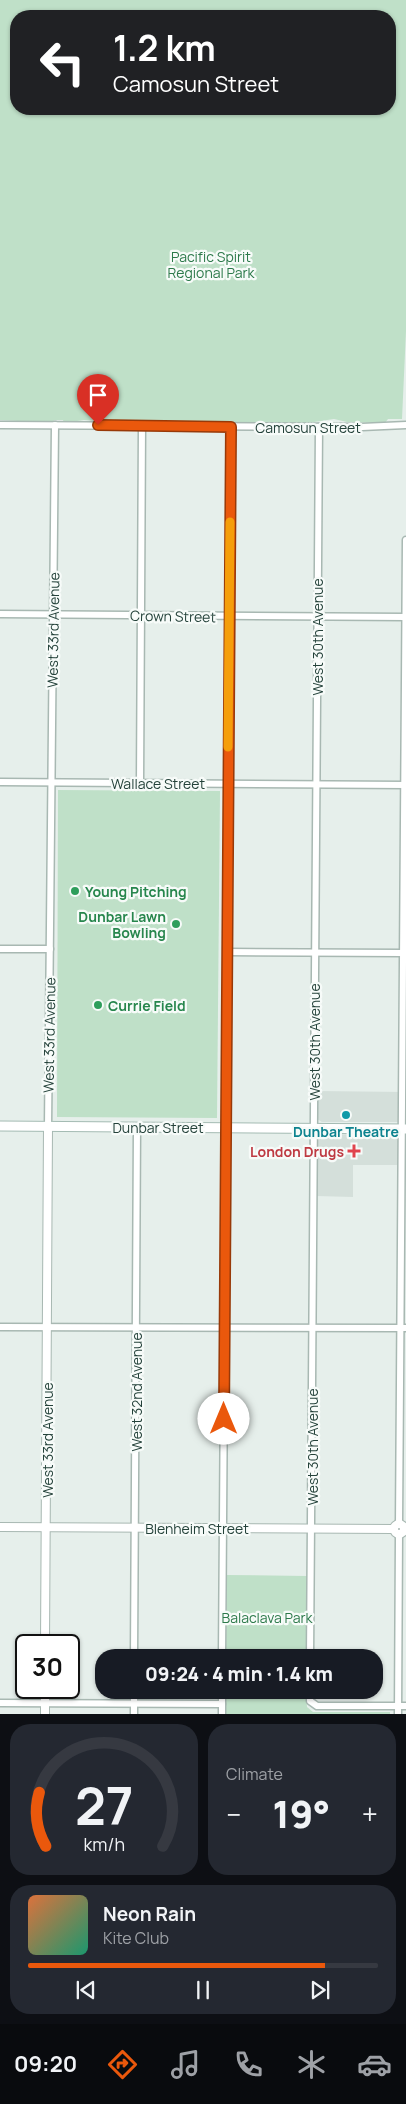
<!DOCTYPE html>
<html lang="en">
<head>
<meta charset="utf-8">
<style>
  body { margin:0; font-family:Manrope,sans-serif; background:#242831; color:#f1f3f6; height:100vh; display:flex; flex-direction:column; font-size:19px; white-space:nowrap }
  * { box-sizing:border-box; margin:0 }
  p { font-size:16px; color:#9ea1a6 }
  .icon { flex:none; width:28px; height:28px; fill:none; stroke:currentColor; stroke-width:2; stroke-linecap:round; stroke-linejoin:round }
  .map { position:relative; height:1714px; overflow:hidden }
  .sheet { display:flex; flex-direction:column; gap:10px; padding:10px; background:#0d0f14; flex:1 }
  .sheet>* { flex:none }
  .banner { position:absolute; left:10px; top:10px; width:386px; height:105px; border-radius:20px; box-shadow:0 1px 4px #0004; background:#202124; color:#fff; overflow:hidden }
  .speed { position:absolute; left:15px; top:1634px; display:flex; gap:10px; font-size:25px; font-weight:700; text-align:center }
  .speed>* { display:grid; place-content:center; width:65px; height:65px; border-radius:50%; background:#171b24; box-shadow:0 1px 4px #0004; line-height:1 }
  .speed .limit { border:2px solid #111; border-radius:8px; background:#fff; color:#111 }
  .pin { position:absolute; display:grid; place-items:center; width:42px; height:42px; color:#fff; margin:-51px -21px; border-radius:50% 50% 50% 0; rotate:-45deg; box-shadow:0 0 5px #0007 }
  .pin .icon { rotate:45deg }
  .me { position:absolute; width:55px; margin:-28px; rotate:0deg; stroke-linejoin:round; filter:drop-shadow(0 0 4px #0008) }
  .turn { display:flex; align-items:center; gap:18px; height:105px; padding:0 20px; font-size:22px }
  .turn .icon { width:65px; height:65px; stroke-width:2.5 }
  .turn b { display:block; font-size:35px; line-height:42px }
  .big { font-size:38px; font-weight:800; line-height:1.1 }
  .sheet .widget { flex:1; display:flex; flex-direction:column; justify-content:center; gap:8px; min-width:0; padding:0 18px; border-radius:20px; background:#242831 }
  .sheet .dial { align-items:center; gap:0 }
  .dial svg { height:130px; overflow:visible; fill:none; stroke:#363941; stroke-width:7; stroke-linecap:round; text-anchor:middle }
  .dial text { fill:#f1f3f6; stroke:none }
  .song { display:flex; align-items:center; gap:15px }
  .cover { width:60px; height:60px; border-radius:8px; background:linear-gradient(135deg,hsl(20 70% 55%),hsl(160 70% 35%)) }
  .played { height:5px; border-radius:2px; background:linear-gradient(90deg,#ea580c 85%,#363941 85%) }
  .keys { display:flex; justify-content:space-around; direction:ltr }
  .heat { display:flex; justify-content:space-between; align-items:center; font-size:28px; direction:ltr }
  .sheet .tiles { flex:1; display:grid; gap:10px; grid-template-columns:1fr 1fr }
  .widget:last-child { grid-column:span 2 }
  .trip { position:absolute; left:95px; top:1649px; width:288px; height:50px; border-radius:20px; background:#171b24; box-shadow:0 1px 4px #0004; font-weight:800; line-height:50px; text-align:center }
  .tabs { display:flex; height:80px; justify-content:space-around; align-items:center; background:#090b0e; color:#9ea1a6 }
  .tabs .icon { width:35px; height:35px }
  .tabs .selected { color:#ea580c }
  .tabs b { font-size:22px; color:#f1f3f6 }
  .map>svg:first-child { display:block }
  .built { fill:#d4dfda }
  .green { fill:#bfe0c8; fill-rule:evenodd }
  .lines { fill:none; stroke-linecap:round; stroke-linejoin:round }
  .minor-casing { stroke:#a8b8b2; stroke-width:9 }
  .tertiary-casing { stroke:#a8b8b2; stroke-width:10 }
  .secondary-casing { stroke:#a4bbb3; stroke-width:11 }
  .minor { stroke:#fff; stroke-width:6 }
  .tertiary { stroke:#fff; stroke-width:8 }
  .secondary { stroke:#fff; stroke-width:9 }
  .route-casing { stroke:#983908; stroke-width:12 }
  .route { stroke:#ea580c; stroke-width:9 }
  .slow { stroke:#f59e0b; stroke-width:9 }
  .leisure-dot { fill:#2e9e5b; stroke:#f7fbf9; stroke-width:2 }
  .culture-dot { fill:#0f9aa8; stroke:#f7fbf9; stroke-width:2 }
  .health-dot { fill:#e0444e; stroke:#f7fbf9; stroke-width:2 }
  .labels { text-anchor:middle; dominant-baseline:central; stroke-width:4.5; stroke-linejoin:round; paint-order:stroke }
  .park-label { font-size:14px; fill:#2d7a4b; stroke:#f7fbf9 }
  .street-label { font-size:14px; fill:#24423a; stroke:#f7fbf9 }
  .leisure-label { font-size:14px; font-weight:bold; fill:#27864d; stroke:#f7fbf9; text-anchor:start }
  .culture-label { font-size:14px; font-weight:bold; fill:#0d838f; stroke:#f7fbf9 }
  .health-label { font-size:14px; font-weight:bold; fill:#be3a42; stroke:#f7fbf9; text-anchor:end }
</style>
</head>
<body>
<div class="map">
<svg width="406" height="1714" viewBox="0 0 406 1714">
  <rect width="100%" height="100%" fill="#e6efeb"/>
  <g class="built">
    <polygon points="406,1088 406,1122 322,1122 317,1119 317,1091 405,1092"/>
    <polygon points="406,1134 406,1165 353,1165 353,1197 316,1196 316,1139 319,1135"/>
  </g>
  <g class="green">
    <path d="M0,0H406V331L402,419H388L385,423L347,422L334,419L294,425L273,423H252L246,425L223,421L197,424L157,425L138,420H117L111,422L84,420L64,423L63,420H54L52,423L0,420ZM16,16H390V109H16Z"/>
    <polygon points="58,790 220,791 217,1118 57,1117"/>
    <polygon points="227,1575 307,1576 306,1657 226,1657"/>
    <polygon points="226,1690 306,1690 307,1707 313,1712 390,1712 390,1714 226,1714"/>
  </g>
  <g class="lines">
    <g class="minor-casing">
      <g id="minor">
        <polyline points="0,425 362,427 406,425"/>
        <polyline points="0,614 406,617"/>
        <polyline points="0,782 406,785"/>
        <polyline points="140,783 142,426"/>
        <polyline points="0,949 50,949"/>
        <polyline points="227,952 403,953"/>
        <polyline points="48,1127 55,425"/>
        <polyline points="0,1327 406,1328"/>
        <polyline points="399,1524 406,540"/>
        <polyline points="134,1658 137,1127"/>
        <polyline points="222,1658 231,427"/>
        <polyline points="310,1658 319,427"/>
        <polyline points="310,1690 310,1701 317,1706 406,1706"/>
        <polyline points="0,1703 222,1704"/>
        <polyline points="134,1714 134,1690"/>
        <polyline points="222,1714 222,1690"/>
        <polyline points="398,1714 399,1534"/>
      </g>
    </g>
    <g class="tertiary-casing">
      <g id="tertiary">
        <circle cx="399" cy="1529" r="5"/>
        <polyline points="0,1527 394,1529"/>
        <polyline points="45,1645 48,1127"/>
        <polyline points="45,1714 45,1688"/>
      </g>
    </g>
    <g class="secondary-casing">
      <polyline id="secondary" points="0,1126 406,1129"/>
    </g>
    <use href="#minor" class="minor"/>
    <use href="#tertiary" class="tertiary"/>
    <use href="#secondary" class="secondary"/>
  </g>
  <g class="lines">
    <g class="route-casing">
      <polyline id="route" points="98,425 231,427 224,1419"/>
    </g>
    <use href="#route" class="route"/>
    <polyline class="slow" points="228,747 230,522"/>
  </g>
  <g class="leisure-dot">
    <circle cx="75" cy="891" r="5"/>
    <circle cx="176" cy="924" r="5"/>
    <circle cx="98" cy="1005" r="5"/>
  </g>
  <circle class="culture-dot" cx="346" cy="1115" r="5"/>
  <path class="health-dot" d="M351.5 1143.5h5v5h5v5h-5v5h-5v-5h-5v-5h5z"/>
  <g class="labels">
    <g class="park-label">
      <text x="211" y="256">Pacific Spirit<tspan x="211" dy="16">Regional Park</tspan></text>
      <text x="267" y="1617">Balaclava Park</text>
    </g>
    <g class="street-label">
      <text x="308" y="427">Camosun Street</text>
      <text transform="translate(173 616) rotate(1)">Crown Street</text>
      <text transform="translate(53 630) rotate(-89)">West 33rd Avenue</text>
      <text transform="translate(317 637) rotate(-90)">West 30th Avenue</text>
      <text x="158" y="783">Wallace Street</text>
      <text transform="translate(49 1035) rotate(-89)">West 33rd Avenue</text>
      <text transform="translate(314 1042) rotate(-90)">West 30th Avenue</text>
      <text x="158" y="1127">Dunbar Street</text>
      <text transform="translate(136 1392) rotate(-90)">West 32nd Avenue</text>
      <text transform="translate(47 1440) rotate(-90)">West 33rd Avenue</text>
      <text transform="translate(312 1447) rotate(-90)">West 30th Avenue</text>
      <text x="197" y="1528">Blenheim Street</text>
    </g>
    <g class="leisure-label">
      <text x="85" y="891">Young Pitching</text>
      <text x="166" y="916" text-anchor="end">Dunbar Lawn<tspan x="166" dy="16">Bowling</tspan></text>
      <text x="108" y="1005">Currie Field</text>
    </g>
    <g class="culture-label">
      <text x="346" y="1131">Dunbar Theatre</text>
    </g>
    <g class="health-label">
      <text x="344" y="1151">London Drugs</text>
    </g>
  </g>
</svg>
<div class="speed"><div class="limit">30</div></div>
<div class="pin" style="left:98px;top:425px;background:#d93025"><svg class="icon" aria-label="arrive" viewBox="0 0 24 24"><path d="M6 21V4h12l-3 4 3 4H6"/></svg></div>
<svg class="me" style="left:224px;top:1419px" viewBox="-20 -20 40 40"><circle r="19" fill="#fff"/><path d="M0-13L10 11 0 6-10 11z" fill="#ea580c"/></svg>
<div class="trip">09:24 · 4 min · 1.4 km</div>
<div class="banner">
<div class="turn"><svg class="icon" aria-label="left" viewBox="0 0 24 24"><path d="M17 20v-9H6M10 6l-5 5 5 5"/></svg><div><b>1.2 km</b>Camosun Street</div></div>
</div>
</div>
<section class="sheet">
<div class="tiles">
<div class="widget dial"><svg viewBox="0 0 100 80">
<path d="M14 69A42 42 0 1 1 86 69"/>
<path d="M14 69A42 42 0 0 1 10 36" stroke="#ea580c"/>
<text x="50" y="56" font-size="32" font-weight="700">27</text>
<text x="50" y="72" font-size="11">km/h</text>
</svg></div>
<div class="widget"><p>Climate</p>
<div class="heat"><a>−</a><b class="big">19°</b><a>+</a></div>
</div>
<div class="widget">
<div class="song"><i class="cover"></i><div><b>Neon Rain</b><p>Kite Club</p></div></div>
<div class="played"></div>
<div class="keys"><svg class="icon" aria-label="previous" viewBox="0 0 24 24"><path d="M18 5L8 12l10 7zM5 5v14"/></svg><svg class="icon" aria-label="pause" viewBox="0 0 24 24"><path d="M8 5v14M16 5v14"/></svg><svg class="icon" aria-label="next" viewBox="0 0 24 24"><path d="M6 5l10 7-10 7zM19 5v14"/></svg></div>
</div>
</div>
</section>
<nav class="tabs">
<b>09:20</b>
<svg class="icon selected" aria-label="directions" viewBox="0 0 24 24"><path d="M12 3l9 9-9 9-9-9zM9 14v-3h6M13 9l2 2-2 2"/></svg>
<svg class="icon" aria-label="music" viewBox="0 0 24 24"><path d="M9 18V5l10-2v13"/><circle cx="6" cy="18" r="3"/><circle cx="16" cy="16" r="3"/></svg>
<svg class="icon" aria-label="phone" viewBox="0 0 24 24"><path d="M5 4h4l2 5-3 2q2 4 5 5l2-3 5 2v4C11 20 4 13 5 4z"/></svg>
<svg class="icon" aria-label="climate" viewBox="0 0 24 24"><path d="M12 3v18M4 7l16 10M4 17L20 7"/></svg>
<svg class="icon" aria-label="car" viewBox="0 0 24 24"><path d="M5 17H2v-5l4-1 3-4h7l3 4 3 1v5h-3M9 17h6M6 11h13"/><circle cx="7" cy="17" r="2"/><circle cx="17" cy="17" r="2"/></svg>
</nav>
</body>
</html>
